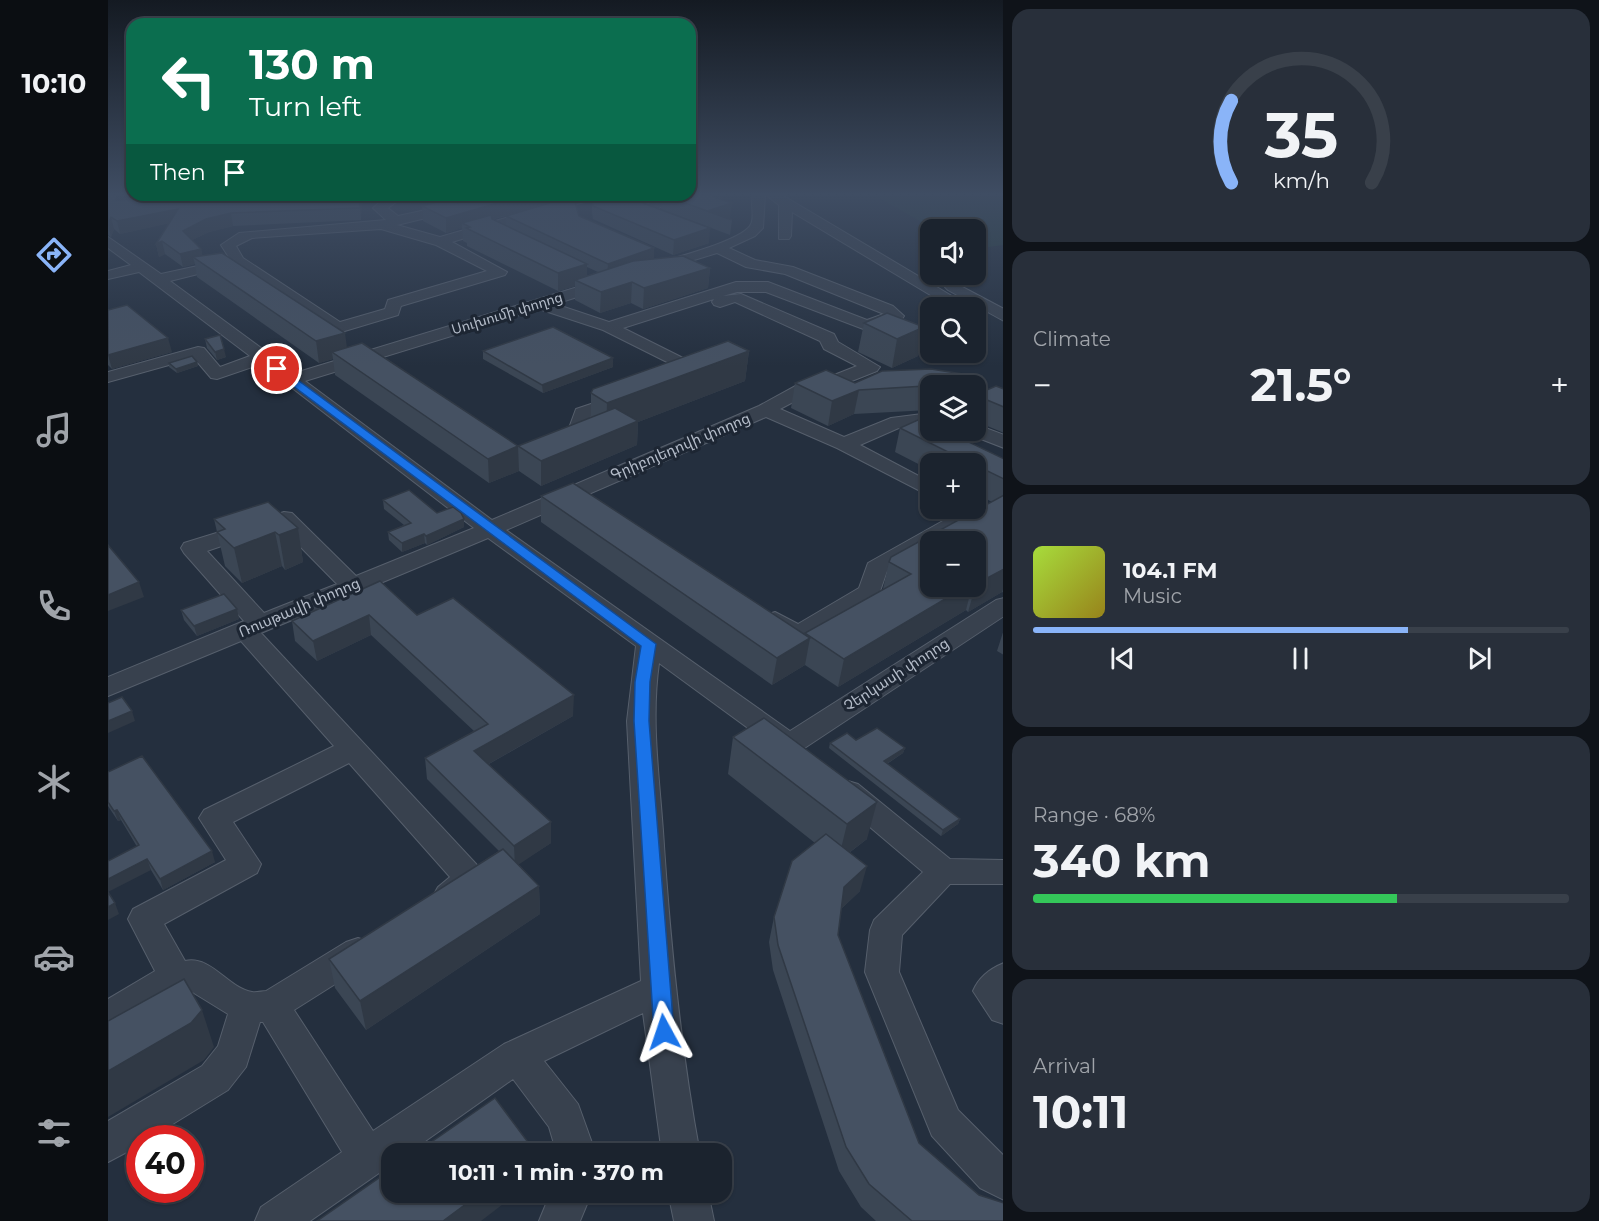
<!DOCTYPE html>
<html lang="en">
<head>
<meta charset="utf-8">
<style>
  body { margin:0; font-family:Montserrat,"Noto Sans Armenian",sans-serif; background:#282f3a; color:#f1f3f6; height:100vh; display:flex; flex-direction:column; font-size:22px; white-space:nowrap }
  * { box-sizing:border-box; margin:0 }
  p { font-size:20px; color:#a0a4aa }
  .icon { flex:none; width:33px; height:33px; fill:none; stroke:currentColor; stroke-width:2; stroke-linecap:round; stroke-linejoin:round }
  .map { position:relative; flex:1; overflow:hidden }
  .side { display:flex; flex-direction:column; gap:9px; padding:9px; background:#0f1319; width:596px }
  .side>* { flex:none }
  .guide { position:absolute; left:18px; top:18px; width:570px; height:183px; border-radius:18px; box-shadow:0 2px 4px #0004,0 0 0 2px #39404a; background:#0b6e4f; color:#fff; overflow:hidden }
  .buttons { position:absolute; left:812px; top:219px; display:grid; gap:12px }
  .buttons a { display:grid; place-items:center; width:66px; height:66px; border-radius:12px; background:#1b232e; box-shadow:0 2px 4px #0004,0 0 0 2px #39404a; font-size:30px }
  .speed { position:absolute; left:18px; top:1125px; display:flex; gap:12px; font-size:30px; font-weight:700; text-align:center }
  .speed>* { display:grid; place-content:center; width:78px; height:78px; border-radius:50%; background:#1b232e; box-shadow:0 2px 4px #0004,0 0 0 2px #39404a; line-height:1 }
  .speed .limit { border:9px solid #d22; background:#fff; color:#111 }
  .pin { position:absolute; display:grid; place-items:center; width:51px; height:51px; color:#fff; margin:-26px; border:3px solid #fff; border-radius:50%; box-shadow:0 2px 6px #0007 }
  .me { position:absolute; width:66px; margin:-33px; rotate:355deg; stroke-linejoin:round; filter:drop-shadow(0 0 4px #0008) }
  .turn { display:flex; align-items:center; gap:21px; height:126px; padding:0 24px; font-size:27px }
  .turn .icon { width:78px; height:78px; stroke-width:2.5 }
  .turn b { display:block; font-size:42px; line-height:51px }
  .then { display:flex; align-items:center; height:57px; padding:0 24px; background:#0003; gap:12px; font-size:22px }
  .big { font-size:45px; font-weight:700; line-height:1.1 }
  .side .widget { flex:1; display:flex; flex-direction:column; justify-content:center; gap:9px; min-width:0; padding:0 21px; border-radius:18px; background:#282f3a }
  .side .dial { align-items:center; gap:0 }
  .dial svg { height:156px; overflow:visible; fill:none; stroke:#39404a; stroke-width:7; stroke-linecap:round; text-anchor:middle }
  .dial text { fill:#f1f3f6; stroke:none }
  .song { display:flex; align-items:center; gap:18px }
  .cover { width:72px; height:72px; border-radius:9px; background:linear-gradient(135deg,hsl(80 70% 55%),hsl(50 70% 35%)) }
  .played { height:6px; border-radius:3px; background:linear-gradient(90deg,#8ab4f8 70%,#39404a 70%) }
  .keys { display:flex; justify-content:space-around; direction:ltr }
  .heat { display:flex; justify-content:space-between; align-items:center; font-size:33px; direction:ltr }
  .charge { height:9px; border-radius:4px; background:linear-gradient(90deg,#34c759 68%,#39404a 0) }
  .trip { position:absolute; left:273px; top:1143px; width:351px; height:60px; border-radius:18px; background:#1b232e; box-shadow:0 2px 4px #0004,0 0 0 2px #39404a; font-weight:700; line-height:60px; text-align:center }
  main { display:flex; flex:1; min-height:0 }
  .tab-bar { display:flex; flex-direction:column; width:108px; justify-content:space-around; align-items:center; background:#0b0e12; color:#a0a4aa }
  .tab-bar .icon { width:42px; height:42px }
  .tab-bar .current { color:#8ab4f8 }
  .tab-bar b { font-size:27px; color:#f1f3f6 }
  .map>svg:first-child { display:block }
  .green { fill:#263c3f }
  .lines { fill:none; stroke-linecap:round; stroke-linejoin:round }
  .minor-casing { stroke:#565f6c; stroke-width:2 }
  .minor { fill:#38414e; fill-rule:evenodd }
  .wall { fill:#3b4654; fill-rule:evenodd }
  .shaded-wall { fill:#303945 }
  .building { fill:#455162; stroke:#303945; stroke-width:1.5 }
  .route { fill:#1a73e8; stroke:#114b97; stroke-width:1.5 }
  .labels { text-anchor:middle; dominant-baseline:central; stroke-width:6; stroke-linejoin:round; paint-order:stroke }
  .far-street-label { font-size:14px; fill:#b4bcc9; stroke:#1d2633 }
  .street-label { font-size:15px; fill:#b4bcc9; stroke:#1d2633 }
</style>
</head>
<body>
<main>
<nav class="tab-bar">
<b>10:10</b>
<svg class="icon current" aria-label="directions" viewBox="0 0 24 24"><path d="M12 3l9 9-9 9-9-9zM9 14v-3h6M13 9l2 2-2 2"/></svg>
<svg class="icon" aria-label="music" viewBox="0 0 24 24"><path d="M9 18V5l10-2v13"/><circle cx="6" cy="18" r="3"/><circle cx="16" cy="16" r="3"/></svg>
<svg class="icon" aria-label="phone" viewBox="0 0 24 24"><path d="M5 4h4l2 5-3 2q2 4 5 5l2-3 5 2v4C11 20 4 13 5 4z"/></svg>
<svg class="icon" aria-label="climate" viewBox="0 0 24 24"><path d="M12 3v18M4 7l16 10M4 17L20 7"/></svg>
<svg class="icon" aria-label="car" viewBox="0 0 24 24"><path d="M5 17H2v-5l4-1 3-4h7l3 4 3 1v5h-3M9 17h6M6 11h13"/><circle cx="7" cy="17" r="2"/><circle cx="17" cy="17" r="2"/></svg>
<svg class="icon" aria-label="filters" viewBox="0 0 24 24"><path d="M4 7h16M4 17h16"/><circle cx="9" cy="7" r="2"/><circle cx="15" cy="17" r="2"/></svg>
</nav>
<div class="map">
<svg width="896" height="1221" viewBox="0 0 896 1221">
  <rect width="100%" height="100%" fill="#242f3e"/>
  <polygon class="green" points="766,195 895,195 895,245 867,249 867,230 826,229"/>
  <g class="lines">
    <g class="minor-casing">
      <g id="minor">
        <path d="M280,195L295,197L280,208L290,216L388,195H413L289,225L332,237L477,195H499L344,242L399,272L397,275L293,306L290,315L230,333L126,265L62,281L187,373L496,279L504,284L501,287L447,304L501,322L628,282H660L759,320L776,314L677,274L638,267L609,253L547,272L540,268L542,265C561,259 636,241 643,224C647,216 642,204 645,195H657L655,228L647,236L621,248L647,260L685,267L785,306L796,316L794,319L758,330L658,292H629L615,296L633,294L726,334L730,342L772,367L769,371L726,388L704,392L672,409L736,437L783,418L822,413V425L793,427L752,445L822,482V496L729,448L658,417L398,530L682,731L888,600L896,598V616L692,751L682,754L666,747L551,663C543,719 551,775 555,831C562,940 572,1046 592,1154H554L535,1013L436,1061L470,1104L488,1154H449L441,1127L405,1079L299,1154H284V1164L202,1221H147L153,1207L234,1152L155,1022H152L138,1067L120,1090L42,1138H32V1145L0,1162V1121L94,1066L110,1046L120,1014L81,990C52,998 29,1022 0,1033V999L47,971L20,919L25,909L118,860L91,818L96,810L226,746L133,641L0,696V677L136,621L76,553L73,548L76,543L176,512L184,513L248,576L366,528L153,364L109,379L103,378L86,358L0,382V372L90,347L96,348L112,367L142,356L31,272L0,279V271L23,265L0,248V237L53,274L122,259L113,245L131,233L278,220L265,208ZM273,229L328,245L379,271L280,300L277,309L232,322L135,258L128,246L144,238ZM606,299L604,302L606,305L612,307L627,302L712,341L716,349L749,366L716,379L693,383L651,406L384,520L197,381L431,309L495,330L585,375L591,374L594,370L591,366L515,328ZM172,526L229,584L156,613L99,551ZM380,538L528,646L519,721L533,981L396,1044L265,1131L186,1010L262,962L267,952L262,942L250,938L238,942L158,991C154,991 148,993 144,992C120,988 103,955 77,961L56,924L149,873L153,864L125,822L241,763L342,877L330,887L325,896L330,905L341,909L367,896L374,874L369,865L153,633Z"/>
        <polygon points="534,195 556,196 557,204 548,210 564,216 564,222 554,222 532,213 532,207 545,202"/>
        <polygon points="658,195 674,195 864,308 844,308 684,212 683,236 681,239 671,239 671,205"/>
        <polygon points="845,282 896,309 896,321 840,290 837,287"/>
        <polygon points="513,394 522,399 519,403 483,416 477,435 449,446 439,440 442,436 461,428 468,409"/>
        <polygon points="867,424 896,435 896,448 860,434 858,430 867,430"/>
        <path d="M867,505L876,513L873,518L831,542H822V547L779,571L770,597L699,641C683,645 664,633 655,620L658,615L667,612L690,624L751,588L760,563L849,513L846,508H867Z"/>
        <polygon points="740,781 750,784 842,859 896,860 896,884 842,884 794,935 791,972 850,1110 896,1156 896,1200 872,1188 824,1136 757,972 762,930 766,920 815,872 730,800 726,792 730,784"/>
        <path d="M896,963V1024L884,1020L865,991C871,977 881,969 896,963Z"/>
        <polygon points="443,1192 484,1192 472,1221 431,1221"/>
        <polygon points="560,1192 600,1192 606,1221 566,1221"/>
      </g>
    </g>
    <use href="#minor" class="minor"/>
  </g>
  <g class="wall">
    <polygon points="0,195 14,200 133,195 253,195 253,220 125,226 101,232 84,240 93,249 94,256 239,348 410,446 483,417 483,393 641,351 637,381 530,422 529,445 433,486 411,471 381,483 227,375 225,359 211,363 89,277 87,264 75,267 57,254 51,257 48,244 61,223 12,234 6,229 3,237 0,235"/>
    <polygon points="488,195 540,195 540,201 537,203 533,202 601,243 565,255 485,219 484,213 484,199 488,198"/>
    <polygon points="554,195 614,195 614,200 622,218 620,218 624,220 622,235 553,209"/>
    <path d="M466,196L471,216L546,259L602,268L600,288L535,309L523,303L492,313L467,300V286L450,291L359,246V243L355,241L354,228L338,233L315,221L314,206ZM398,216V225L386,219ZM479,267L490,272L479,276Z"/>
    <polygon points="0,310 64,352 4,369 0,365"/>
    <polygon points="756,323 816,327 810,356 784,368 750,352"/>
    <polygon points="97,339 118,357 109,360 99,348"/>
    <polygon points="375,351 505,367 435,393 375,359"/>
    <polygon points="89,362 90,366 69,373 61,367 61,363"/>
    <polygon points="687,383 867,383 867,386 822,386 822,410 746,414 720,426 683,408"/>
    <polygon points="896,389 896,433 867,421 867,395"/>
    <path d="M792,428L896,459V593L894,592L860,612L858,610L730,687L697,665L664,685L433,522V496L697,635V633L776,589H775L781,562L884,502L867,493V464H822V470L787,452ZM867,542V586H822Z"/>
    <polygon points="275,500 356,519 356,527 319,545 317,543 294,552 281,540 280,532 296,525 276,509"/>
    <polygon points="106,519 190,528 195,562 177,570 174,566 134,583 117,566"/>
    <polygon points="272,581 309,615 465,716 381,764 443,843 410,864 431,886 432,914 258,1030 227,988 221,959 391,851 319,779 317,758 366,731 263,635 209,661 187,641 184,621"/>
    <polygon points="129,609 131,619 89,636 76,620 73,610"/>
    <polygon points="896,629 896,655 889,651"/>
    <polygon points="625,737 759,839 741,853 752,891 733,909 730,935 811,1143 896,1221 768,1221 753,1207 731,1171 665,970 661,942 666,917 707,843 620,774"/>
    <polygon points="748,740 797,748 795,753 779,764 852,819 850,824 833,836 721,748 722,743"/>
    <polygon points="0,772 107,862 55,890 13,820 10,821 0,806"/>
  </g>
  <g class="shaded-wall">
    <polygon points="9,195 16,195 11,212 8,200"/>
    <polygon points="252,195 254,202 253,220 252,208"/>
    <polygon points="417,195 468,195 360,226 354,223 354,228 338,233 338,218"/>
    <polygon points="488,195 506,195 506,198 488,201"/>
    <polygon points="537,195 540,195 540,201 537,203"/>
    <polygon points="612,195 614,195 613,206 624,203 622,218 620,219 602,212 606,197"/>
    <polygon points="70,209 72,221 12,234 9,221"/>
    <polygon points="123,213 125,226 101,232 78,243 75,231 98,219"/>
    <polygon points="3,217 6,229 3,237 0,224"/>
    <polygon points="602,228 601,243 565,255 566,240"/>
    <polygon points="54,241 57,254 51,257 48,244"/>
    <polygon points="546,248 546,261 499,277 500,264"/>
    <polygon points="93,249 96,262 85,257 87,264 75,267 72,254"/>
    <polygon points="479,264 479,282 467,280 467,286 450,291 450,273"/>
    <polygon points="602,268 600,288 535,309 536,288"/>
    <polygon points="524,282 523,303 492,313 493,292"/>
    <polygon points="816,327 810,356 784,368 789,339"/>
    <polygon points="237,333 240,355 224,352 225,359 211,363 208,341"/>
    <polygon points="60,338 64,352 4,369 0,355"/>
    <polygon points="116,349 118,357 109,360 107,352"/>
    <polygon points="641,351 637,381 530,422 529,445 433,486 433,461 498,434 499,403"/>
    <polygon points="505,358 505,367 435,393 434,385"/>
    <polygon points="89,362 90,366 69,373 68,369"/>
    <polygon points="751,390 746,414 720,426 724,401"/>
    <polygon points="410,446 411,471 381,483 380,459"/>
    <polygon points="356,519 356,527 319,545 318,536"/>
    <polygon points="190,528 195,562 177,570 171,535"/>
    <polygon points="167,532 174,566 134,583 126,548"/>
    <polygon points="316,534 317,543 294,552 294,543"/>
    <polygon points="896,569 896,586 894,592 860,612 868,584"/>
    <polygon points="31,582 36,597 0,611 0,595"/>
    <polygon points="859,586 864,586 858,610 730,687 736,659"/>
    <polygon points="129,609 131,619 89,636 86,626"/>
    <polygon points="261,615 263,635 209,661 205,641"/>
    <polygon points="702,638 697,665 664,685 669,658"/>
    <polygon points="466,695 465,716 368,771 366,751"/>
    <polygon points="24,711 27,721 0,733 0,721"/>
    <polygon points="797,748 795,753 775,766 776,761"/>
    <polygon points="769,802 759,839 730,861 739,824"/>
    <polygon points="9,810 13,820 10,821 6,811"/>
    <polygon points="852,819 850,824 833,836 835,830"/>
    <polygon points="443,822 443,843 407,867 406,846"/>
    <polygon points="104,851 107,862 55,890 52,879"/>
    <polygon points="39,859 43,870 0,892 0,879"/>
    <polygon points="759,866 752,891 730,912 736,887"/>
    <polygon points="431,886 432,914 258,1030 252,1001"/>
    <polygon points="7,903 11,914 0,920 0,907"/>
    <polygon points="94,1010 106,1047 96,1060 0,1117 0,1071"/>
    <polygon points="374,1192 411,1192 373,1221 335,1221"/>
  </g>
  <g class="building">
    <polygon points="0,195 9,195 8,200 133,195 252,195 252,208 123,213 98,219 75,231 93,249 72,254 54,241 48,244 70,209 9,221 3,217 0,224"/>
    <polygon points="380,195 417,195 338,218 314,206 342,199 350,203"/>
    <polygon points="555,195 612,195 606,197 624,203 602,210 624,220"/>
    <polygon points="465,196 471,216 546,248 500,264 398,216"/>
    <polygon points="499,196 524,199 602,228 566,240 485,206 484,199"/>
    <polygon points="383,215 384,219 479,264 450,273 358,228 362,227 354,223"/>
    <polygon points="114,253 237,333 208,341 85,257"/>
    <polygon points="575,256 602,268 536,288 524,282 493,292 467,280 525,261"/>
    <polygon points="19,305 60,338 0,355 0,310"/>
    <polygon points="779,313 816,327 789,339 756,323"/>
    <polygon points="445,327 505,358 434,385 375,351"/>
    <polygon points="112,335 116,349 107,352 97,339"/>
    <polygon points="620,341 641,351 499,403 483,393 485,389"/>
    <polygon points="254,343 410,446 380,459 224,352"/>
    <polygon points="84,356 89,362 68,369 61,363"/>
    <polygon points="823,369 867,376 867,383 751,390 724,401 687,383 718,370 747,383 774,371"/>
    <polygon points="888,386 896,389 896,407 867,395"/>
    <polygon points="507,408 530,421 433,461 410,446"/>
    <polygon points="812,419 822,424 822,430 836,430 896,459 896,479 867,465 867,464 864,464 792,428"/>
    <polygon points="465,483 702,638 669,658 433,496"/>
    <polygon points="301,490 329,513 345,507 353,513 356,519 318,536 316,534 294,543 280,532 303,523 275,500"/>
    <polygon points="896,495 896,569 868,584 867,583 867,542 822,542 822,586 859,586 736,659 697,633 803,574 781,562 783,557"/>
    <polygon points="160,502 190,528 171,535 167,532 126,548 109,532 117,529 106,519"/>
    <polygon points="0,545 31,582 0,595"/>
    <polygon points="272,581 309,615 345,598 466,695 366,751 443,822 406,846 317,758 380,724 261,615 205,641 184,621"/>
    <polygon points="116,594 129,609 86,626 73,610"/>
    <polygon points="14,697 24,711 0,721 0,703"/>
    <polygon points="656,718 769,802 739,824 625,737"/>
    <polygon points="769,728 797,748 776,761 852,819 835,830 722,743 739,733 748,740"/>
    <polygon points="34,756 104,851 52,879 39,859 0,879 0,861 31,845 9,810 6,811 0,802 0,772"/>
    <polygon points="718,834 759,866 736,887 730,935 811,1143 871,1195 896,1203 896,1221 804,1221 761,1184 738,1147 670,945 666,917 684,861"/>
    <polygon points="395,849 431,886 252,1001 221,959"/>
    <polygon points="0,892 7,903 0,907"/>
    <polygon points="76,979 94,1010 83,1023 0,1071 0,1021"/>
    <polygon points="387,1098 428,1153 427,1154 306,1154"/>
    <polygon points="284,1169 284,1192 374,1192 335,1221 209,1221"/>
  </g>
  <linearGradient id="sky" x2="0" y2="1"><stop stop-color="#141a22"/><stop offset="0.53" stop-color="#3f4d63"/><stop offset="1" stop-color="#3f4d63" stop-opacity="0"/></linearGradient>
  <rect width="896" height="366" fill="url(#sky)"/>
  <polygon class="route" points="165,367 172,367 548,644 542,682 541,721 566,1032 563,1038 556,1041 549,1038 546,1032 526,721 527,682 533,646 165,371"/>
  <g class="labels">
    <g class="far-street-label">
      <text transform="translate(399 313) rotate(-17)">Սուխումի փողոց</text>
    </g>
    <g class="street-label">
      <text transform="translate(572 446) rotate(-23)">Գրիբոյեդովի փողոց</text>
      <text transform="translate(191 607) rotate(-23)">Ռուսթավի փողոց</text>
      <text transform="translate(788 674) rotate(-33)">Չերկասի փողոց</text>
    </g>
  </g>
</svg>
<div class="buttons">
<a><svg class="icon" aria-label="sound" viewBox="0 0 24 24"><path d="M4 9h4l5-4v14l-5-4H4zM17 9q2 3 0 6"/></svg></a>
<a><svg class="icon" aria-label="search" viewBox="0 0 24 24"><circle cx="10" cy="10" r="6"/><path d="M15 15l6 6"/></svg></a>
<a><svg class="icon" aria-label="layers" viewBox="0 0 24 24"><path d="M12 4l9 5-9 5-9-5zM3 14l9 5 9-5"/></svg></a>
<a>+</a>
<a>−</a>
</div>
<div class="speed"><div class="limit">40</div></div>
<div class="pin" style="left:169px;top:369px;background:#d93025"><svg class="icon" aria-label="arrive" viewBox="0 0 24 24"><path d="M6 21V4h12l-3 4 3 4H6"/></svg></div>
<svg class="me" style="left:556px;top:1032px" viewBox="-20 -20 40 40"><path d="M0-17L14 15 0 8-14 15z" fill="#1a73e8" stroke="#fff" stroke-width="4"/></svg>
<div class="trip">10:11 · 1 min · 370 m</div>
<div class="guide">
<div class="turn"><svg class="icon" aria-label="left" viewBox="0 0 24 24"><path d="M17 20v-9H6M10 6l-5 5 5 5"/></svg><div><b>130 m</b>Turn left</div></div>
<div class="then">Then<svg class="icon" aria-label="arrive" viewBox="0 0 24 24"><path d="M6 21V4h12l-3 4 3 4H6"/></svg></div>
</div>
</div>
<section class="side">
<div class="widget dial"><svg viewBox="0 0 100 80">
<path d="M14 69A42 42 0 1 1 86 69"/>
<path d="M14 69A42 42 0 0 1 14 27" stroke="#8ab4f8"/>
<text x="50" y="56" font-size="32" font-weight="700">35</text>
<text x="50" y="72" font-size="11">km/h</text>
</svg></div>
<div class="widget"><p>Climate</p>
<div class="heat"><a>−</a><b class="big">21.5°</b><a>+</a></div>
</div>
<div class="widget">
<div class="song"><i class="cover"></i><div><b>104.1 FM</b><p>Music</p></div></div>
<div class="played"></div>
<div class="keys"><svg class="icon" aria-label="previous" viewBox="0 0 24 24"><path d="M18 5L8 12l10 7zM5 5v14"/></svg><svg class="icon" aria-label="pause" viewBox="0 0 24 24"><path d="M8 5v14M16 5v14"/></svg><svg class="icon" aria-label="next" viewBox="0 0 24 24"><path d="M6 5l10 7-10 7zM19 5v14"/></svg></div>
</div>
<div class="widget"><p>Range · 68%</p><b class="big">340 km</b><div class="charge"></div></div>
<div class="widget"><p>Arrival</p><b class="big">10:11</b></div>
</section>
</main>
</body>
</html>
